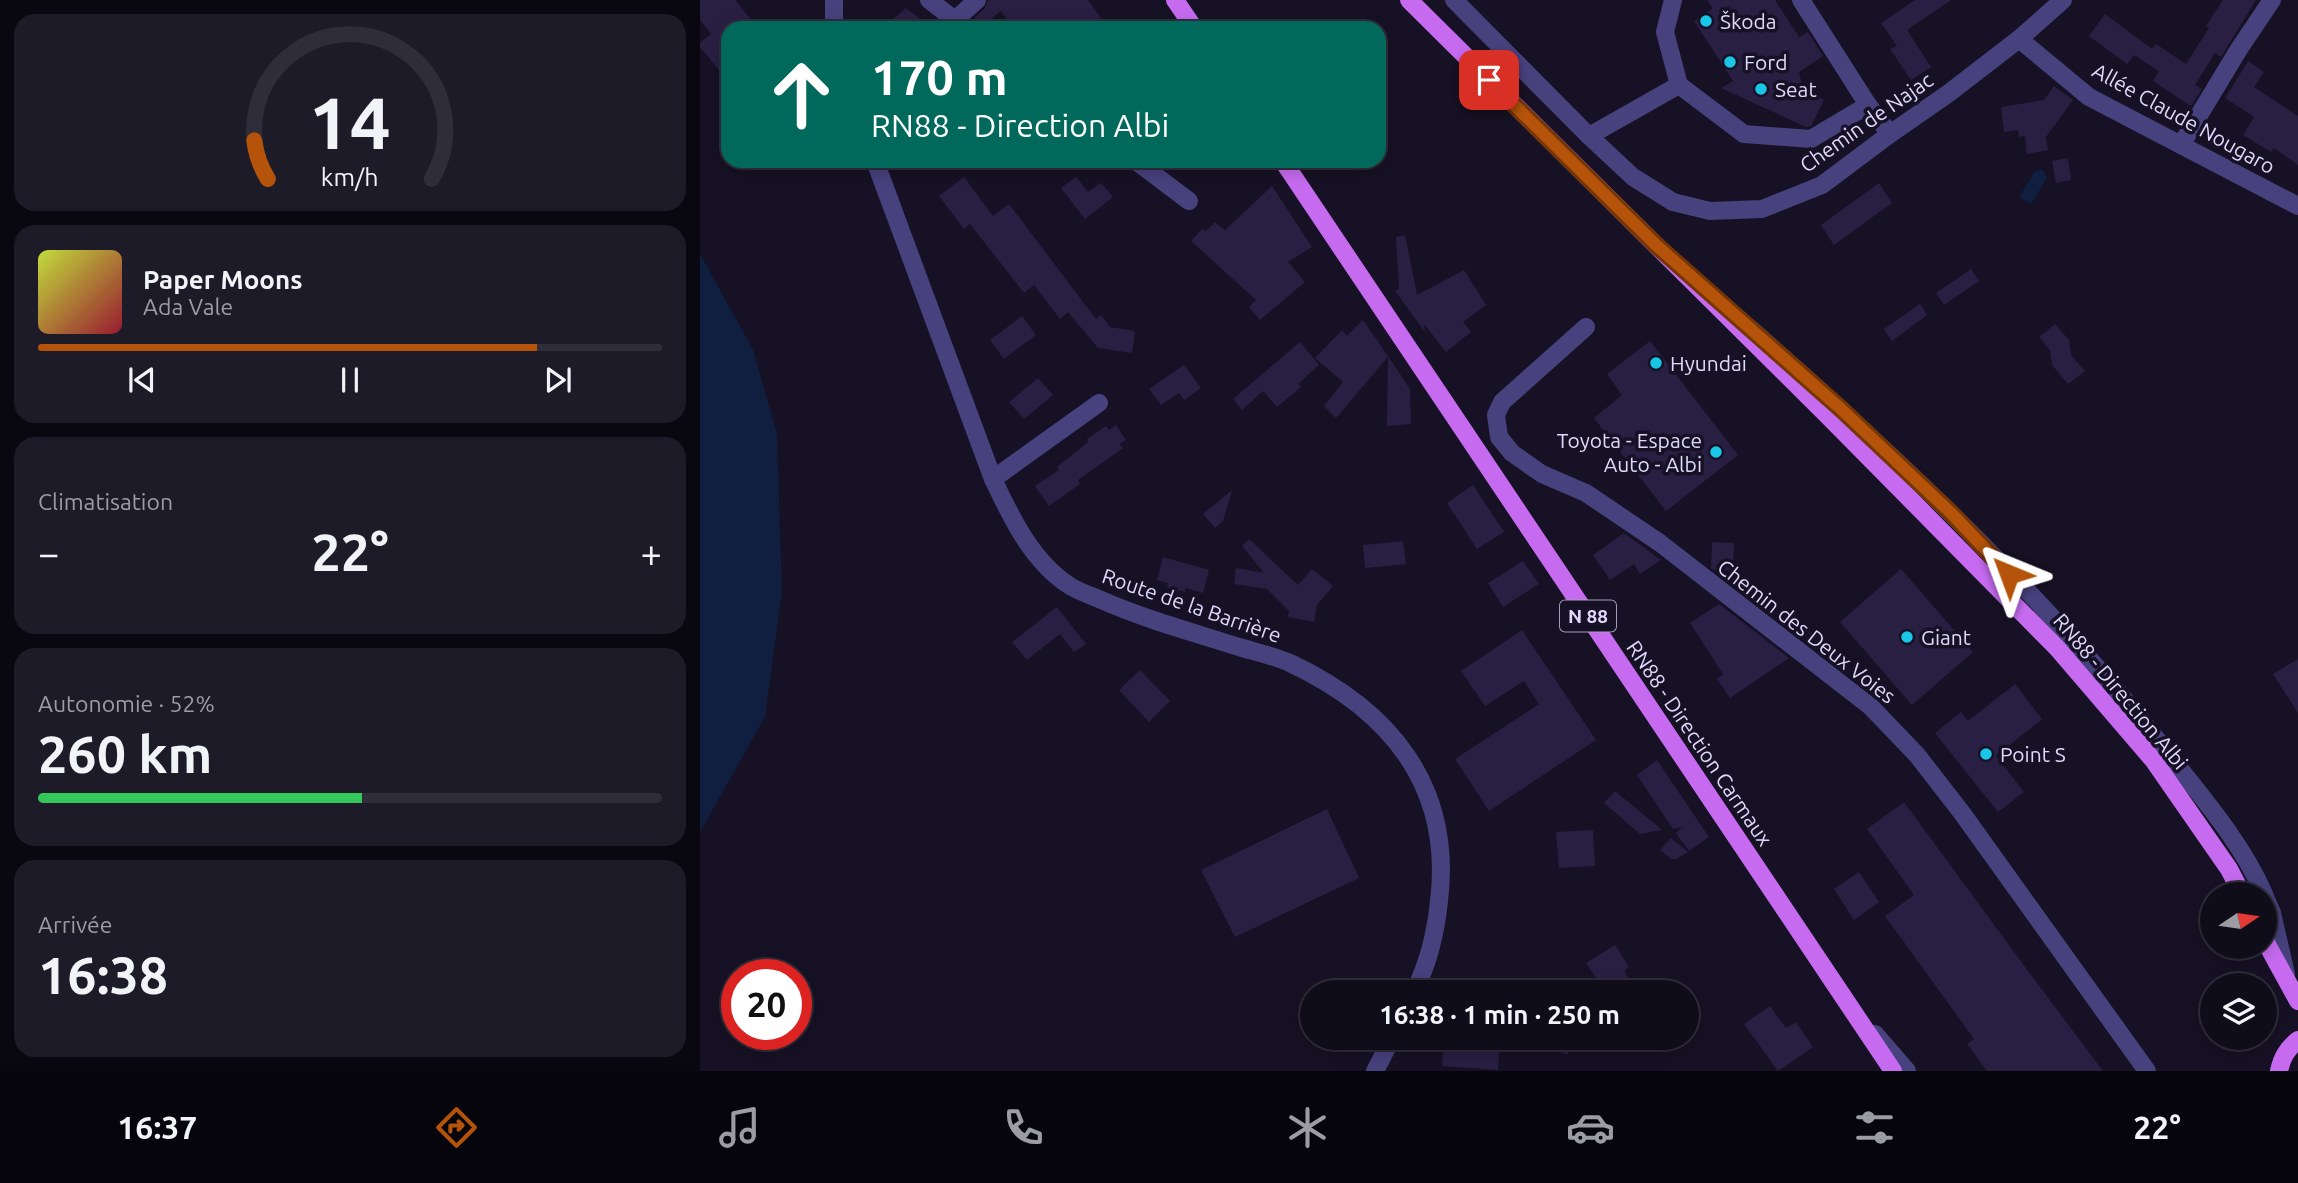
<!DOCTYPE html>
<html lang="fr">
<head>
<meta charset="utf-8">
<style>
  body { margin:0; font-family:Ubuntu,sans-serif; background:#1e1b28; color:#f1f3f6; height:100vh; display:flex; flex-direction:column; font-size:26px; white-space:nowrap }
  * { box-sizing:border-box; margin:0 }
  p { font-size:23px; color:#9c9ca3 }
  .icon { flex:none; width:38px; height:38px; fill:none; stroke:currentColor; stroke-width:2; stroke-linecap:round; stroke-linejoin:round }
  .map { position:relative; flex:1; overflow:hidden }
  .side { display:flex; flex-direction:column; gap:14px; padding:14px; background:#09070f; width:700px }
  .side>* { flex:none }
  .banner { position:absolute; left:21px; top:21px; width:665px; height:147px; border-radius:21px; box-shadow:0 4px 18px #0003,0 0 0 2px #302d3a; background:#00695c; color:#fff; overflow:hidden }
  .needle { width:46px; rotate:77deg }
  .buttons { position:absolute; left:1500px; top:882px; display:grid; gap:14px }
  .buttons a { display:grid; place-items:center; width:77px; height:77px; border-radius:50%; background:#100d1b; box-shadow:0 4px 18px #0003,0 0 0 2px #302d3a; font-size:35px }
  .speed { position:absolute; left:21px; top:959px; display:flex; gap:14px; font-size:35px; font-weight:700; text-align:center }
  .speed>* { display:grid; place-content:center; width:91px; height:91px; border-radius:50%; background:#100d1b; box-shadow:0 4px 18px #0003,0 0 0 2px #302d3a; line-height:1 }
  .speed .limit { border:10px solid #d22; background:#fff; color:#111 }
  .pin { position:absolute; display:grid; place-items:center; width:60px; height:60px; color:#fff; margin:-30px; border-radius:14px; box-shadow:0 4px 10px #0006 }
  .me { position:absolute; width:77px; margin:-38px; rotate:316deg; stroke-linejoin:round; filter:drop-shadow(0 0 5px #0008) }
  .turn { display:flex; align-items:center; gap:24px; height:147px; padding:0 35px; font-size:32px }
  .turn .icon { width:91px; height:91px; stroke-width:2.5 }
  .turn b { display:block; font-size:49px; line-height:60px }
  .big { font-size:52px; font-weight:600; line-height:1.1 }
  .side .tile { flex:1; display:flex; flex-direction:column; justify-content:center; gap:10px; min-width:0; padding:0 24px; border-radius:21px; background:#1e1b28 }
  .side .dial { align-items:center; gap:0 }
  .dial svg { height:182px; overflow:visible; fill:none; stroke:#302d3a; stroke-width:7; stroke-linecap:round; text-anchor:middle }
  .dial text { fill:#f1f3f6; stroke:none }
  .song { display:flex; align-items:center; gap:21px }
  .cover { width:84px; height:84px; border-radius:10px; background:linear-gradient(135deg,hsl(70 70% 55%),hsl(350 70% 35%)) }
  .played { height:7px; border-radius:4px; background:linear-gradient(90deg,#b45309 80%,#302d3a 80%) }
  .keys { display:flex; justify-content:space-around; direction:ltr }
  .heat { display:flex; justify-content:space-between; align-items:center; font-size:38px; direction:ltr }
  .charge { height:10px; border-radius:5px; background:linear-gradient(90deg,#34c759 52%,#302d3a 0) }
  .trip { position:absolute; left:600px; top:980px; width:399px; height:70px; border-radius:35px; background:#100d1b; box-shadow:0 4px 18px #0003,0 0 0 2px #302d3a; font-weight:600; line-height:70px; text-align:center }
  .dock { display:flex; height:112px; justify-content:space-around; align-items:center; background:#06050b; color:#9c9ca3 }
  .dock .icon { width:49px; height:49px }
  .dock .on { color:#b45309 }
  .dock b { font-size:32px; color:#f1f3f6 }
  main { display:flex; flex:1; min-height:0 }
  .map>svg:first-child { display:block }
  .water { fill:#101e3f }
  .building { fill:#291f43 }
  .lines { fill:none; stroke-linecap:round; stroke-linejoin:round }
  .minor { stroke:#47417e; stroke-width:18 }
  .major { stroke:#c66bf0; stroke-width:18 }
  .route-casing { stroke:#753606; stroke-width:18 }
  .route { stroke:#b45309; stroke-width:12 }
  .poi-dot { fill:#19c6e7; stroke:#161124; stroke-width:2.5 }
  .labels { text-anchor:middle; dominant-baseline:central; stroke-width:7; stroke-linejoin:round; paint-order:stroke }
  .shield { fill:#161124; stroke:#a39dba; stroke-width:2 }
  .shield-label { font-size:19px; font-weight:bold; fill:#dfd9fb }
  .poi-label { font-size:21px; fill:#dfd9fb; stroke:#161124; text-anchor:start }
  .street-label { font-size:21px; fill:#dfd9fb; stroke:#161124 }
</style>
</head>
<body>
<main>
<section class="side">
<div class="tile dial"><svg viewBox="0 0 100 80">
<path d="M14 69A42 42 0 1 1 86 69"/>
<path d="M14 69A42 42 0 0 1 8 52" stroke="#b45309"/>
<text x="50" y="56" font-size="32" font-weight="700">14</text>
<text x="50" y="72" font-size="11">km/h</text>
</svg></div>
<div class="tile">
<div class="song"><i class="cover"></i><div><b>Paper Moons</b><p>Ada Vale</p></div></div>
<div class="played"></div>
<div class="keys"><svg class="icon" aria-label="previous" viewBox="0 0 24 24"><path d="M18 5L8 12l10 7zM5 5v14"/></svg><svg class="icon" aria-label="pause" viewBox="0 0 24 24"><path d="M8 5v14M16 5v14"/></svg><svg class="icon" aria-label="next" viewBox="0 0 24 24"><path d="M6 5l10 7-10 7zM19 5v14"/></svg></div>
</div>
<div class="tile"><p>Climatisation</p>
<div class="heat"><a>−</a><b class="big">22°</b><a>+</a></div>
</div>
<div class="tile"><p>Autonomie · 52%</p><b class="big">260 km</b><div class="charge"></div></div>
<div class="tile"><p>Arrivée</p><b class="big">16:38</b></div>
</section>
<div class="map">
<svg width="1598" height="1071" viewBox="0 0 1598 1071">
  <rect width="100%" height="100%" fill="#161124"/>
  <g class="water">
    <polygon points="1340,170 1343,170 1347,178 1331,204 1319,197 1335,171 1337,172"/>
    <polygon points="0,254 53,349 77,434 82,592 65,717 0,832"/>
  </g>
  <g class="building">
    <polygon points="0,0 35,0 58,28 28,28 28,81 0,47 0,43 11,34 0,20"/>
    <polygon points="288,0 388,0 408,28 312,28 301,11 283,25 274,18 285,8"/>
    <polygon points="1007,0 1075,0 1099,37 1108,32 1123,56 1099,72 1103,89 1124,100 1111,126 1106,127 1021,88 1033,81 994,21 1013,8"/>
    <polygon points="1215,0 1251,0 1207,30 1231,67 1211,80 1190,49 1197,46 1181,23"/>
    <polygon points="1523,0 1556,0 1521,57 1515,53 1495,85 1502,89 1491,106 1453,81 1459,71 1434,55 1427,64 1389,36 1405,14 1452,49 1456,44 1486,64 1509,28 1506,26"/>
    <polygon points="206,8 232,28 183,28"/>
    <polygon points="1548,61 1564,72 1554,87 1598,116 1598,165 1574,148 1571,152 1543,135 1554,117 1525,98"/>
    <polygon points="1354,86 1373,100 1346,137 1348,150 1327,154 1325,136 1319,137 1318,130 1304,132 1301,107 1344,100"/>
    <polygon points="1368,158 1371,180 1356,183 1352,161"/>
    <polygon points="264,177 293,216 309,204 396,319 401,315 410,327 435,331 432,353 398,348 368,312 360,319 334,285 324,293 270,224 264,229 239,196"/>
    <polygon points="376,177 388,192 401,183 413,197 385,219 361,188"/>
    <polygon points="1179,183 1192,203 1134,245 1121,225"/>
    <polygon points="572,186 612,247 588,262 605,282 560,320 549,307 556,300 491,241 502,229 506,231 515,222 525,230"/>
    <polygon points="705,235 717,295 764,270 786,305 763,322 771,332 746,352 724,324 725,332 695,291 699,289 696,237"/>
    <polygon points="1271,269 1279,281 1244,305 1236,293"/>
    <polygon points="1220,304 1227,315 1192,341 1184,329"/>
    <polygon points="322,316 336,335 304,359 290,340"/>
    <polygon points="663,320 688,356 710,389 711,424 687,426 688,357 636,418 624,406 643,382 615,358 642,330 647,336"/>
    <polygon points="1355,324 1369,340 1371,355 1385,371 1368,384 1352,365 1350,350 1339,337"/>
    <polygon points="950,341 1038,455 966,511 894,418 922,395 907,374"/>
    <polygon points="600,342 619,365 598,384 601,387 577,407 563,391 542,410 533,399"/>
    <polygon points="484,365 501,388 484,400 479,393 461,405 449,389"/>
    <polygon points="338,378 353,395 324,419 309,402"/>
    <polygon points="416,425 426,440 419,444 423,448 378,480 380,484 349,506 335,486 359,470 357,467 388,442 387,439 406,426 409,430"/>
    <polygon points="773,485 804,532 777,549 747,503"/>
    <polygon points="532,490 523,521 515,528 503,514"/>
    <polygon points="924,533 961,560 940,574 934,564 910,580 893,555"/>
    <polygon points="549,539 598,585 612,569 633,586 617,605 614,622 588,617 589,611 567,589 534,584 536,568 564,573 542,546"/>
    <polygon points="703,541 706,564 665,568 663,545"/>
    <polygon points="1012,542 1034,543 1033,570 1014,570 1011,568"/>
    <polygon points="463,557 509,570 503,593 485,588 485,592 467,587 468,583 457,580"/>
    <polygon points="823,561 839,584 803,607 788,583"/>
    <polygon points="1201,569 1273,652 1212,705 1140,622"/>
    <polygon points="1019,604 1089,658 1030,698 1017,679 1023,674 990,623"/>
    <polygon points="357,607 386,644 374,652 360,634 327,660 312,642"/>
    <polygon points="822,630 896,740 789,811 755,759 839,704 824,681 785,706 761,671"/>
    <polygon points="1598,659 1598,713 1573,674"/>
    <polygon points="440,670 470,701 449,722 419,690"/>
    <polygon points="1315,684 1342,719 1296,756 1324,792 1298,812 1235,733 1261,712 1268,721"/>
    <polygon points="957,760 1009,837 989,851 976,833 982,827 973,829 937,775"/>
    <polygon points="915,791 962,830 940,834 904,803"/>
    <polygon points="1204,802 1328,971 1403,1071 1287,1071 1267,1044 1274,1039 1185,916 1214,895 1167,829"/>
    <polygon points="627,809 659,878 535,937 501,870"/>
    <polygon points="893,830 895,866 859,868 856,832"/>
    <polygon points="971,838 988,852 976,859 971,859 960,850"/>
    <polygon points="1159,872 1179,902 1154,920 1134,889"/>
    <polygon points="915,945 929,967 924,971 930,981 913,992 905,992 886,963"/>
    <polygon points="1070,1006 1086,1028 1096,1022 1113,1047 1078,1071 1044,1024"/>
    <polygon points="744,1038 800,1038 798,1070 742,1066"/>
    <polygon points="833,1038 875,1038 867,1055"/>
  </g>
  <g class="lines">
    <g class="minor">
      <polyline points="134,0 134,28"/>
      <polyline points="229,0 265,28"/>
      <polyline points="754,0 889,136 933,177 973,202 1010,211 1062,209 1122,185 1190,134 1249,93 1319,39 1363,0"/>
      <polyline points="973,0 965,32 979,85"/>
      <polyline points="1101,0 1168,105"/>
      <polyline points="255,20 277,0"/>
      <polyline points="1319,39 1389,97 1598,206"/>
      <polyline points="889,136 979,85 1044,134 1111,139 1168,105 1190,134"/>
      <polyline points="1481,145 1539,49 1572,0"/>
      <path d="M175,161L293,479C311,517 332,562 370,586C378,591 389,595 399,599C444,619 492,632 539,647C556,652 574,656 590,663C690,710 753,786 739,901C736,932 728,964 714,992"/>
      <polyline points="436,161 489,201"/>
      <polyline points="886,327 802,402 796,415 799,437 812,453 842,474 886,493 960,543 1171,707 1217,755 1262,813 1447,1071"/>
      <path d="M1051,329C1201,462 1350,600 1472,759C1505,801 1543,845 1564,894"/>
      <polyline points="293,479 399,403"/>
      <polyline points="1564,895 1572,913 1586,974"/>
      <polyline points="1175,1034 1207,1071"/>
      <polyline points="675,1071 692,1038"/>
    </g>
    <g class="major">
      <polyline points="475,0 494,28"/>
      <polyline points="709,0 1131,419 1357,648 1454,761 1529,869 1542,894"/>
      <polyline points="583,161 1193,1071"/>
      <polyline points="1564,939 1598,1001"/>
      <path d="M1579,1071C1582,1057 1587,1049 1598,1040"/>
    </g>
  </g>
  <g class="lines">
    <g class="route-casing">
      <polyline id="route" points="789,80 956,245 1141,409 1251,513 1309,574"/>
    </g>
    <use href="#route" class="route"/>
  </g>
  <g class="poi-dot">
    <circle cx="1006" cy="21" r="7"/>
    <circle cx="1030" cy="62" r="7"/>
    <circle cx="1061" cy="89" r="7"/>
    <circle cx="956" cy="363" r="7"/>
    <circle cx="1016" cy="452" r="7"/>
    <circle cx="1207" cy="637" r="7"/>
    <circle cx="1286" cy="754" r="7"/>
  </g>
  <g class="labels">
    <rect class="shield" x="860" y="600.5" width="56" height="31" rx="5"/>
    <g class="shield-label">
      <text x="888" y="616">N 88</text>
    </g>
    <g class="poi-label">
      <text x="1020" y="21">Škoda</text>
      <text x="1044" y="62">Ford</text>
      <text x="1075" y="89">Seat</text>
      <text x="970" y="363">Hyundai</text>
      <text x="1002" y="440" text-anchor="end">Toyota - Espace<tspan x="1002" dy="24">Auto - Albi</tspan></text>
      <text x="1221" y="637">Giant</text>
      <text x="1300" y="754">Point S</text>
    </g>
    <g class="street-label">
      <text transform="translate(1484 118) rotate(29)">Allée Claude Nougaro</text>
      <text transform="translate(1166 122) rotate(-35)">Chemin de Najac</text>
      <text transform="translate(492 605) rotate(19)">Route de la Barrière</text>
      <text transform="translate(1107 631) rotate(38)">Chemin des Deux Voies</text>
      <text transform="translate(1421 691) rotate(50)">RN88 - Direction Albi</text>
      <text transform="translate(1000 743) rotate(56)">RN88 - Direction Carmaux</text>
    </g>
  </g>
</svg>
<div class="buttons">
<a><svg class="needle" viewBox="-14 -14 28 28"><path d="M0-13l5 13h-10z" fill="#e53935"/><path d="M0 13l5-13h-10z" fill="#9c9ca3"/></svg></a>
<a><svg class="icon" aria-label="layers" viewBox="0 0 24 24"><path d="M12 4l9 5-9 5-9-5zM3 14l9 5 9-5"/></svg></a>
</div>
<div class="speed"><div class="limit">20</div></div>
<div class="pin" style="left:789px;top:80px;background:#d93025"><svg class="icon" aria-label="arrive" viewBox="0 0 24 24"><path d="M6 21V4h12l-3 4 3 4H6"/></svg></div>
<svg class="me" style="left:1309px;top:574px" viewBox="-20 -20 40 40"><path d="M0-17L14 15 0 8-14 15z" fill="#b45309" stroke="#fff" stroke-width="4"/></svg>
<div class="trip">16:38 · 1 min · 250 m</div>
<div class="banner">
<div class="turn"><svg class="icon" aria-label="ahead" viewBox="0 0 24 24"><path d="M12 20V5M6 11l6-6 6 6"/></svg><div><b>170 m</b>RN88 - Direction Albi</div></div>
</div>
</div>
</main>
<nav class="dock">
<b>16:37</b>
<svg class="icon on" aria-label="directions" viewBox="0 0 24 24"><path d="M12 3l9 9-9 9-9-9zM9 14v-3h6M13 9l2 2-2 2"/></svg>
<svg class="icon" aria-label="music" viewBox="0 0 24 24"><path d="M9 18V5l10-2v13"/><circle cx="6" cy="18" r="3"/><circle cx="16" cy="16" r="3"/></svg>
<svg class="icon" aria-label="phone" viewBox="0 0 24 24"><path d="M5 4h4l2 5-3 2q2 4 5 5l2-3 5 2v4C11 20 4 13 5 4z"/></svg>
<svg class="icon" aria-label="climate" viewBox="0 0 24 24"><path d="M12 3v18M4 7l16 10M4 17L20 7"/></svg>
<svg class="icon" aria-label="car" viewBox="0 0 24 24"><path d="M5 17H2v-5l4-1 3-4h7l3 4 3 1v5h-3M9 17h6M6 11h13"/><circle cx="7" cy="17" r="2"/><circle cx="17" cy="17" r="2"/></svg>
<svg class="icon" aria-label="filters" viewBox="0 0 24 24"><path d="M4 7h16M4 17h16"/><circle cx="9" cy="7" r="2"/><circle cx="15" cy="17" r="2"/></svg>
<b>22°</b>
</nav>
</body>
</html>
